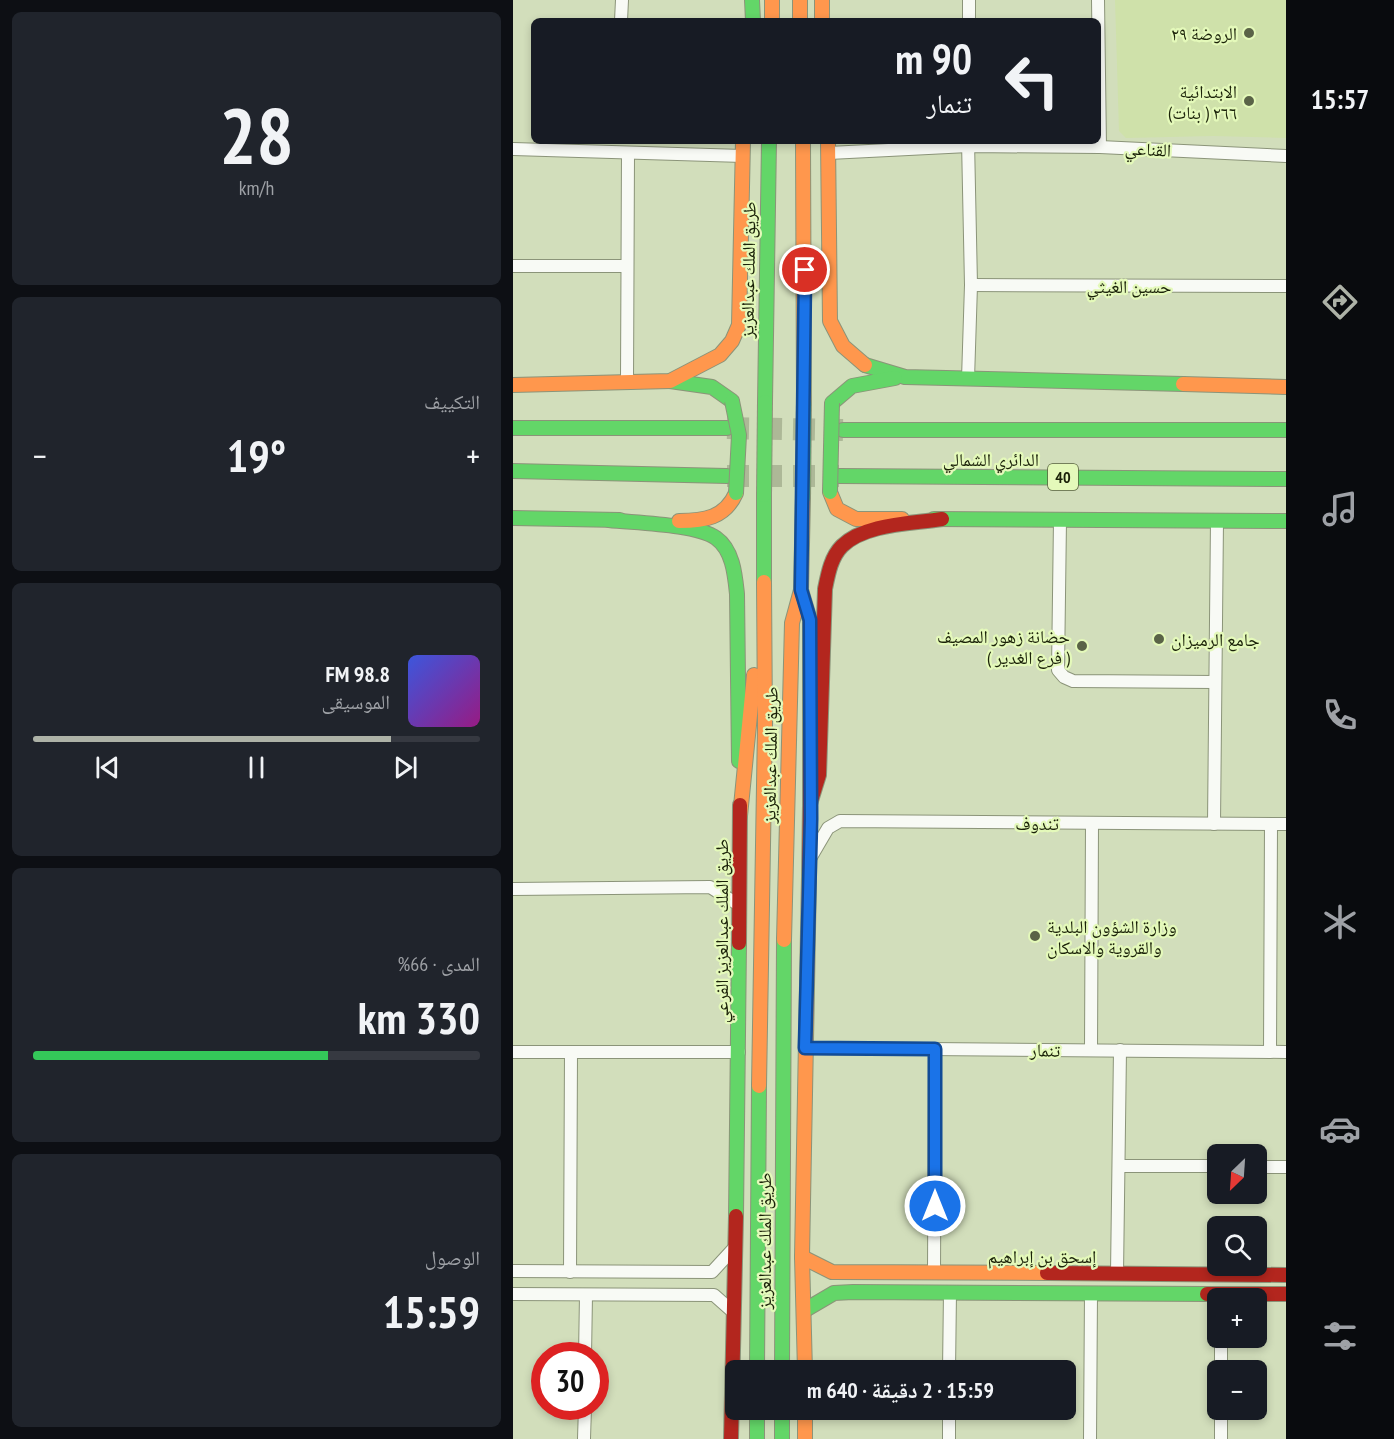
<!DOCTYPE html>
<html lang="ar">
<head>
<meta charset="utf-8">
<style>
  body { margin:0; font-family:"PT Sans Narrow","Noto Naskh Arabic",sans-serif; background:#20242c; color:#f1f3f6; direction:rtl; height:100vh; display:flex; flex-direction:column; font-size:22px; white-space:nowrap }
  * { box-sizing:border-box; margin:0 }
  p { font-size:20px; color:#9ea1a6 }
  .icon { flex:none; width:33px; height:33px; fill:none; stroke:currentColor; stroke-width:2; stroke-linecap:round; stroke-linejoin:round }
  .map { position:relative; flex:1; overflow:hidden; direction:ltr }
  .panel { display:flex; flex-direction:column; gap:12px; padding:12px; background:#0d0f14; width:513px }
  .panel>* { flex:none }
  .hud { position:absolute; left:18px; top:18px; width:570px; height:126px; border-radius:9px; box-shadow:0 3px 9px #0003; direction:rtl; background:#171b24; color:#f1f3f6; overflow:hidden }
  .needle { width:39px; rotate:205deg }
  .buttons { position:absolute; left:694px; top:1144px; display:grid; gap:12px }
  .buttons a { display:grid; place-items:center; width:60px; height:60px; border-radius:9px; background:#171b24; box-shadow:0 3px 9px #0003; font-size:30px }
  .speed { position:absolute; left:18px; top:1342px; display:flex; gap:12px; font-size:30px; font-weight:700; text-align:center }
  .speed>* { display:grid; place-content:center; width:78px; height:78px; border-radius:50%; background:#171b24; box-shadow:0 3px 9px #0003; line-height:1 }
  .speed .limit { border:9px solid #d22; background:#fff; color:#111 }
  .pin { position:absolute; display:grid; place-items:center; width:51px; height:51px; color:#fff; margin:-26px; border:3px solid #fff; border-radius:50%; box-shadow:0 2px 6px #0007 }
  .me { position:absolute; width:66px; margin:-33px; rotate:0deg; stroke-linejoin:round; filter:drop-shadow(0 0 4px #0008) }
  .turn { display:flex; align-items:center; gap:21px; height:126px; padding:0 30px; font-size:27px }
  .turn .icon { width:78px; height:78px; stroke-width:2.5 }
  .turn b { display:block; font-size:42px; line-height:51px }
  .big { font-size:45px; font-weight:800; line-height:1.1 }
  .panel .widget { flex:1; display:flex; flex-direction:column; justify-content:center; gap:9px; min-width:0; padding:0 21px; border-radius:9px; background:#20242c }
  .panel .dial { align-items:center; gap:0 }
  .dial b { font-size:78px; line-height:1 }
  .song { display:flex; align-items:center; gap:18px }
  .cover { width:72px; height:72px; border-radius:9px; background:linear-gradient(135deg,hsl(230 70% 55%),hsl(310 70% 35%)) }
  .played { height:6px; border-radius:3px; background:linear-gradient(90deg,#adb2a7 80%,#363941 80%) }
  .keys { display:flex; justify-content:space-around; direction:ltr }
  .heat { display:flex; justify-content:space-between; align-items:center; font-size:33px; direction:ltr }
  .charge { height:9px; border-radius:4px; background:linear-gradient(90deg,#34c759 66%,#363941 0) }
  .trip { position:absolute; left:212px; top:1360px; width:351px; height:60px; border-radius:9px; background:#171b24; box-shadow:0 3px 9px #0003; font-weight:800; line-height:60px; text-align:center; direction:rtl }
  main { display:flex; flex:1; min-height:0 }
  .dock { display:flex; flex-direction:column; width:108px; justify-content:space-around; align-items:center; background:#090b0e; color:#9ea1a6 }
  .dock .icon { width:42px; height:42px }
  .dock .current { color:#adb2a7 }
  .dock b { font-size:27px; color:#f1f3f6 }
  .map>svg:first-child { display:block }
  .built { fill:#cfe1aa }
  .lines { fill:none; stroke-linecap:round; stroke-linejoin:round }
  .highway-tunnel { stroke:#adb897; stroke-width:22; stroke-dasharray:22 11; stroke-linecap:butt }
  .street-casing { stroke:#8b9479; stroke-width:14 }
  .fast-casing { stroke:#8b9479; stroke-width:16 }
  .slow-casing { stroke:#8b9479; stroke-width:16 }
  .jam-casing { stroke:#8b9479; stroke-width:16 }
  .street { stroke:#f8faf5; stroke-width:12 }
  .fast { stroke:#63d668; stroke-width:14 }
  .slow { stroke:#ff974d; stroke-width:14 }
  .jam { stroke:#b3261e; stroke-width:14 }
  .fast-bridge-casing { stroke:#8b9479; stroke-width:16; stroke-linecap:butt }
  .fast-bridge { stroke:#63d668; stroke-width:14 }
  .route-casing { stroke:#114b97; stroke-width:15 }
  .route { stroke:#1a73e8; stroke-width:10 }
  .poi-dot { fill:#5a6347; stroke:#e4f9ba; stroke-width:2 }
  .labels { text-anchor:middle; dominant-baseline:central; stroke-width:4.5; stroke-linejoin:round; paint-order:stroke }
  .shield { fill:#e4f9ba; stroke:#57623d; stroke-width:1.5 }
  .shield-label { font-size:16px; font-weight:bold; fill:#1a2108 }
  .poi-label { font-size:18px; fill:#1a2108; stroke:#e4f9ba; text-anchor:end }
  .street-label { font-size:18px; fill:#1a2108; stroke:#e4f9ba }
</style>
</head>
<body>
<main>
<nav class="dock">
<b>15:57</b>
<svg class="icon current" aria-label="directions" viewBox="0 0 24 24"><path d="M12 3l9 9-9 9-9-9zM9 14v-3h6M13 9l2 2-2 2"/></svg>
<svg class="icon" aria-label="music" viewBox="0 0 24 24"><path d="M9 18V5l10-2v13"/><circle cx="6" cy="18" r="3"/><circle cx="16" cy="16" r="3"/></svg>
<svg class="icon" aria-label="phone" viewBox="0 0 24 24"><path d="M5 4h4l2 5-3 2q2 4 5 5l2-3 5 2v4C11 20 4 13 5 4z"/></svg>
<svg class="icon" aria-label="climate" viewBox="0 0 24 24"><path d="M12 3v18M4 7l16 10M4 17L20 7"/></svg>
<svg class="icon" aria-label="car" viewBox="0 0 24 24"><path d="M5 17H2v-5l4-1 3-4h7l3 4 3 1v5h-3M9 17h6M6 11h13"/><circle cx="7" cy="17" r="2"/><circle cx="17" cy="17" r="2"/></svg>
<svg class="icon" aria-label="filters" viewBox="0 0 24 24"><path d="M4 7h16M4 17h16"/><circle cx="9" cy="7" r="2"/><circle cx="15" cy="17" r="2"/></svg>
</nav>
<div class="map">
<svg width="773" height="1439" viewBox="0 0 773 1439">
  <rect width="100%" height="100%" fill="#d2debb"/>
  <polygon class="built" points="602,0 773,0 773,138 700,136 613,138 606,131"/>
  <g class="lines">
    <g class="highway-tunnel">
      <polyline points="214,428 330,430"/>
      <polyline points="214,476 326,476"/>
    </g>
    <g class="street-casing">
      <g id="street">
        <polyline points="585,0 587,147"/>
        <polyline points="108,21 109,0"/>
        <polyline points="456,21 456,0"/>
        <polyline points="0,149 230,156"/>
        <polyline points="316,153 455,146 587,147 773,156"/>
        <polyline points="0,266 113,266"/>
        <polyline points="458,285 773,286"/>
        <polyline points="455,379 458,285 455,141"/>
        <polyline points="114,381 115,154"/>
        <polyline points="547,520 545,670 551,677 560,681 702,682"/>
        <polyline points="701,824 704,520"/>
        <polyline points="298,857 315,828 327,821 773,824"/>
        <polyline points="0,889 197,887 226,905"/>
        <polyline points="292,1048 773,1052"/>
        <polyline points="578,1050 579,823"/>
        <polyline points="0,1052 226,1052"/>
        <polyline points="757,1052 758,824"/>
        <polyline points="606,1166 705,1166"/>
        <polyline points="744,1167 773,1167"/>
        <polyline points="0,1271 199,1272 222,1247"/>
        <polyline points="57,1272 58,1052"/>
        <polyline points="421,1273 422,1049"/>
        <polyline points="604,1274 607,1050"/>
        <polyline points="0,1294 201,1295 219,1311"/>
        <polyline points="72,1356 73,1295"/>
        <polyline points="436,1371 437,1292"/>
        <polyline points="708,1371 708,1338"/>
        <polyline points="71,1439 72,1407"/>
        <polyline points="436,1439 436,1410"/>
        <polyline points="577,1439 578,1293"/>
        <polyline points="708,1439 708,1410"/>
      </g>
    </g>
    <g class="fast-casing">
      <g id="fast">
        <polyline points="239,0 240,21"/>
        <polyline points="352,365 392,377 670,384"/>
        <polyline points="157,381 199,387 219,401"/>
        <polyline points="252,402 256,141"/>
        <polyline points="319,403 339,386 382,378"/>
        <polyline points="0,428 214,428"/>
        <polyline points="330,430 773,430"/>
        <polyline points="0,471 214,476"/>
        <polyline points="326,476 773,479"/>
        <polyline points="251,495 251,582"/>
        <polyline points="0,518 107,520"/>
        <polyline points="421,519 773,521"/>
        <path d="M96,520C122,523 183,524 203,538C220,550 222,575 224,594L226,761"/>
        <polyline points="223,1216 226,943"/>
        <polyline points="292,1310 321,1293 340,1292 694,1294"/>
        <polyline points="244,1371 246,1086"/>
        <polyline points="269,1371 271,940"/>
        <polyline points="244,1410 244,1439"/>
        <polyline points="269,1410 269,1439"/>
      </g>
    </g>
    <g class="slow-casing">
      <g id="slow">
        <polyline points="259,0 259,21"/>
        <polyline points="287,0 287,21"/>
        <polyline points="309,0 309,21"/>
        <polyline points="290,141 291,403"/>
        <polyline points="315,141 317,321 330,346 352,365"/>
        <polyline points="670,384 773,387"/>
        <polyline points="0,385 157,381 207,355 219,341 226,325 230,141"/>
        <polyline points="317,492 324,509 343,519 389,519"/>
        <path d="M166,521C191,521 212,518 223,493"/>
        <polyline points="227,816 241,675"/>
        <polyline points="271,940 279,623 288,590 290,498"/>
        <polyline points="246,1086 252,725 251,582"/>
        <polyline points="289,1257 319,1272 534,1273"/>
        <polyline points="292,1371 289,1257 296,877"/>
        <polyline points="292,1410 292,1439"/>
      </g>
    </g>
    <g class="jam-casing">
      <g id="jam">
        <polyline points="288,590 297,620 297,804"/>
        <path d="M296,877L297,804L306,775L312,589C315,574 318,557 329,546C353,523 399,524 429,519"/>
        <polyline points="226,943 227,805"/>
        <polyline points="534,1273 773,1275"/>
        <polyline points="694,1294 773,1294"/>
        <polyline points="218,1439 223,1216"/>
      </g>
    </g>
    <use href="#street" class="street"/>
    <use href="#fast" class="fast"/>
    <use href="#slow" class="slow"/>
    <use href="#jam" class="jam"/>
    <g class="fast-bridge-casing">
      <g id="fast-bridge">
        <polyline points="219,401 226,435 223,493"/>
        <polyline points="317,492 319,403"/>
        <polyline points="251,495 252,402"/>
        <polyline points="290,498 291,403"/>
      </g>
    </g>
    <use href="#fast-bridge" class="fast-bridge"/>
  </g>
  <g class="lines">
    <g class="route-casing">
      <polyline id="route" points="292,270 288,590 297,620 298,819 292,1048 422,1049 422,1206"/>
    </g>
    <use href="#route" class="route"/>
  </g>
  <g class="poi-dot">
    <circle cx="736" cy="33" r="6"/>
    <circle cx="736" cy="101" r="6"/>
    <circle cx="646" cy="639" r="6"/>
    <circle cx="569" cy="646" r="6"/>
    <circle cx="522" cy="936" r="6"/>
  </g>
  <g class="labels">
    <rect class="shield" x="535" y="464" width="30" height="26" rx="4.5"/>
    <g class="shield-label">
      <text x="550" y="477">40</text>
    </g>
    <g class="poi-label">
      <text x="724" y="33">الروضة ٢٩</text>
      <text x="724" y="91">الابتدائية<tspan x="724" dy="21">٢٦٦ ( بنات)</tspan></text>
      <text x="557" y="636">حضانة زهور المصيف<tspan x="557" dy="21">( فرع الغدير )</tspan></text>
      <text x="658" y="639" text-anchor="start">جامع الرميزان</text>
      <text x="534" y="926" text-anchor="start">وزارة الشؤون البلدية<tspan x="534" dy="21">والقروية والاسكان</tspan></text>
    </g>
    <g class="street-label">
      <text transform="translate(635 149) rotate(3)">القناعي</text>
      <text transform="translate(235 270) rotate(-89)">طريق الملك عبدالعزيز</text>
      <text x="616" y="286">حسين الغيثي</text>
      <text x="478" y="459">الدائري الشمالي</text>
      <text transform="translate(257 755) rotate(-89)">طريق الملك عبدالعزيز</text>
      <text x="524" y="823">تندوف</text>
      <text transform="translate(208 931) rotate(-90)">طريق الملك عبدالعزيز الفرعي</text>
      <text transform="translate(532 1050) rotate(1)">تنمار</text>
      <text transform="translate(251 1241) rotate(-90)">طريق الملك عبدالعزيز</text>
      <text x="529" y="1256">إسحق بن إبراهيم</text>
    </g>
  </g>
</svg>
<div class="buttons">
<a><svg class="needle" viewBox="-14 -14 28 28"><path d="M0-13l5 13h-10z" fill="#e53935"/><path d="M0 13l5-13h-10z" fill="#9ea1a6"/></svg></a>
<a><svg class="icon" aria-label="search" viewBox="0 0 24 24"><circle cx="10" cy="10" r="6"/><path d="M15 15l6 6"/></svg></a>
<a>+</a>
<a>−</a>
</div>
<div class="speed"><div class="limit">30</div></div>
<div class="pin" style="left:292px;top:270px;background:#d93025"><svg class="icon" aria-label="arrive" viewBox="0 0 24 24"><path d="M6 21V4h12l-3 4 3 4H6"/></svg></div>
<svg class="me" style="left:422px;top:1206px" viewBox="-20 -20 40 40"><circle r="17" fill="#1a73e8" stroke="#fff" stroke-width="3"/><path d="M0-11L8 9 0 5-8 9z" fill="#fff"/></svg>
<div class="trip">15:59 · 2 دقيقة · 640 m</div>
<div class="hud">
<div class="turn"><svg class="icon" aria-label="left" viewBox="0 0 24 24"><path d="M17 20v-9H6M10 6l-5 5 5 5"/></svg><div><b>90 m</b>تنمار</div></div>
</div>
</div>
<section class="panel">
<div class="widget dial"><b>28</b><p>km/h</p></div>
<div class="widget"><p>التكييف</p>
<div class="heat"><a>−</a><b class="big">19°</b><a>+</a></div>
</div>
<div class="widget">
<div class="song"><i class="cover"></i><div><b>98.8 FM</b><p>الموسيقى</p></div></div>
<div class="played"></div>
<div class="keys"><svg class="icon" aria-label="previous" viewBox="0 0 24 24"><path d="M18 5L8 12l10 7zM5 5v14"/></svg><svg class="icon" aria-label="pause" viewBox="0 0 24 24"><path d="M8 5v14M16 5v14"/></svg><svg class="icon" aria-label="next" viewBox="0 0 24 24"><path d="M6 5l10 7-10 7zM19 5v14"/></svg></div>
</div>
<div class="widget"><p>المدى · 66%</p><b class="big">330 km</b><div class="charge"></div></div>
<div class="widget"><p>الوصول</p><b class="big">15:59</b></div>
</section>
</main>
</body>
</html>
